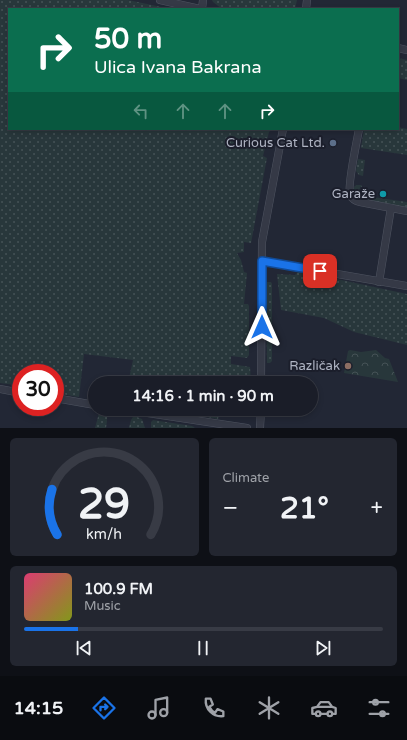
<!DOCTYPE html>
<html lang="en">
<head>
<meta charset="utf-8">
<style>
  body { margin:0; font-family:"Varela Round",sans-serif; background:#232630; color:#f1f3f6; height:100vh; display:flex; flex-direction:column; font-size:15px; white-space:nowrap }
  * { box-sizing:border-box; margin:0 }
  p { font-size:13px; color:#9fa2a8 }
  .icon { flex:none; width:22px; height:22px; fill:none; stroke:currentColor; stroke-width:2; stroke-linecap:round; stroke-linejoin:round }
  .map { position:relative; height:428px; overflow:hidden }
  .details { display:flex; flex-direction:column; gap:10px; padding:10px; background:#0e1016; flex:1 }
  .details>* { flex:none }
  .guide { position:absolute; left:8px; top:8px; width:391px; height:122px; border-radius:0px; box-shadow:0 2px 6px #0003,0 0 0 1px #383b45; background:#0b6e4f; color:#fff; overflow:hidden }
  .speed { position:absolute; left:12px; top:364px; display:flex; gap:8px; font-size:20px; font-weight:700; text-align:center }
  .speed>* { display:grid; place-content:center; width:52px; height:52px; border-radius:50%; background:#1a1d28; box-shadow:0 2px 6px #0003,0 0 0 1px #383b45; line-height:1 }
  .speed .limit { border:6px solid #d22; background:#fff; color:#111 }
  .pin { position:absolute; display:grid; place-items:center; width:34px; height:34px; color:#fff; margin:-17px; border-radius:8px; box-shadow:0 2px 6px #0006 }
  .me { position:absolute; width:44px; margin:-22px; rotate:0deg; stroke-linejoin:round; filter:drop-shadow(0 0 3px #0008) }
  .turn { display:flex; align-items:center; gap:14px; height:84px; padding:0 20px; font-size:18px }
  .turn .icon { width:52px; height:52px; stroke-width:2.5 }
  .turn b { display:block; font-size:28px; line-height:34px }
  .lanes { display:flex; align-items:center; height:38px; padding:0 20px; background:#0003; justify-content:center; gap:20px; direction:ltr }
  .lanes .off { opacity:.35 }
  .big { font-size:30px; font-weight:700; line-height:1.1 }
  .details .widget { flex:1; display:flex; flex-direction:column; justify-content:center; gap:6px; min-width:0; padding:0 14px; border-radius:6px; background:#232630 }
  .details .dial { align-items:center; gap:0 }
  .dial svg { height:104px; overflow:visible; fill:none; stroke:#383b45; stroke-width:7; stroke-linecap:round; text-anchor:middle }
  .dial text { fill:#f1f3f6; stroke:none }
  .song { display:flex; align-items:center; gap:12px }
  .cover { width:48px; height:48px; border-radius:6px; background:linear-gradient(135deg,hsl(340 70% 55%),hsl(70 70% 35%)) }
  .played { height:4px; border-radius:2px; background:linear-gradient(90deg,#1a73e8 15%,#383b45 15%) }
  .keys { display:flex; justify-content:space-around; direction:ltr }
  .heat { display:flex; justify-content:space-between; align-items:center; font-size:22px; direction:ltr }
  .details .tiles { flex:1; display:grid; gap:10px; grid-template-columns:1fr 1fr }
  .widget:last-child { grid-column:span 2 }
  .trip { position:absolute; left:88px; top:376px; width:230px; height:40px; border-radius:20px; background:#1a1d28; box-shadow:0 2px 6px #0003,0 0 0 1px #383b45; font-weight:700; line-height:40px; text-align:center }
  .menu { display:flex; height:64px; justify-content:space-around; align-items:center; background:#0a0c10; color:#9fa2a8 }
  .menu .icon { width:28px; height:28px }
  .menu .on { color:#1a73e8 }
  .menu b { font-size:18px; color:#f1f3f6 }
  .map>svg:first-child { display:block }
  .grass { fill:url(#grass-dots) }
  .forest { fill:url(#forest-crowns) }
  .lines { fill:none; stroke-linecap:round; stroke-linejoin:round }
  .minor-casing { stroke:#4f5461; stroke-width:8 }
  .minor { stroke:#353946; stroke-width:7 }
  .route-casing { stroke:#114b97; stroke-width:10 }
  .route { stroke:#1a73e8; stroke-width:7 }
  .service-dot { fill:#5c6f8a; stroke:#1b1e2b; stroke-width:1.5 }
  .culture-dot { fill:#0f9aa8; stroke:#1b1e2b; stroke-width:1.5 }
  .education-dot { fill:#8d6e63; stroke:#1b1e2b; stroke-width:1.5 }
  .labels { text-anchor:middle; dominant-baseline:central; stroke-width:4; stroke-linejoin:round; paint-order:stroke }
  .poi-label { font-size:13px; fill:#afb4c3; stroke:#1b1e2b; text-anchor:end }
</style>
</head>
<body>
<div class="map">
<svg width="407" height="428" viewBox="0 0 407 428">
  <defs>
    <pattern id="grass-dots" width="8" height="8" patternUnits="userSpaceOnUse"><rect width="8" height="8" fill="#28373b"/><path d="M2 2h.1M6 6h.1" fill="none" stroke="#455256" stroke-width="1.8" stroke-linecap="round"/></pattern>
    <pattern id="forest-crowns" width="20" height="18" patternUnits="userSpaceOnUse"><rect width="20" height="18" fill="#28373b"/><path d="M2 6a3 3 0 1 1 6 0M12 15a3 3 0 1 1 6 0" fill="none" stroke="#455256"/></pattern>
  </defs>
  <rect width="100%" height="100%" fill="#222735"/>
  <g class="grass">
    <polygon points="0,0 128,0 171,9 9,9 9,129 272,129 269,132 263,156 267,158 251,243 244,242 244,252 237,253 241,260 244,272 247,273 244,304 248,304 249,306 249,355 247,358 231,356 231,364 250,367 251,383 128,383 133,360 84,354 79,397 55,393 55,373 21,373 21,386 0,383"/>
    <polygon points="212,0 297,0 295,9 222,9 213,2"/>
    <polygon points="398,58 407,60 407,80 398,78"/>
    <polygon points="398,127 407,129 407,155 361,148 364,129 398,129"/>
    <polygon points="358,159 365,160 363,176 359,175 356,171"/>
    <polygon points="356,185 361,185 362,187 360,187 359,195 407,202 407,209 367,202 355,197 352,190"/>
    <polygon points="299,271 407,294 407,345 354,332 324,318 281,310 277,274 295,275"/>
    <polygon points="266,282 271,282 272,284 272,361 270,363 267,363"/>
    <polygon points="162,409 251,409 251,412 248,413 220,409 218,419"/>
    <polygon points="99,413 107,414 107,421 106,428 95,428"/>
    <polygon points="133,417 137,417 142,419 145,428 129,428 131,420"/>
    <polygon points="153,420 192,426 195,428 151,428 151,422"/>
  </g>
  <polygon class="forest" points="350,350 361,352 376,350 385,358 389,359 398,382 344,373 348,351"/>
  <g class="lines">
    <g class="minor-casing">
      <g id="minor">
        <polyline points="160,0 200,9"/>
        <polyline points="202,9 203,0"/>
        <polyline points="306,9 307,0"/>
        <polyline points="398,48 407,50"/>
        <path d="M359,129C357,141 347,186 350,195C352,199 355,201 360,202L407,211"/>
        <polyline points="262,261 407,286"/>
        <polyline points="379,282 391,208"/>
        <polyline points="261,383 262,242 283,129"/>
        <polyline points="0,389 21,393"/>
        <polyline points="55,398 95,405"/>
        <polyline points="121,409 247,428"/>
        <polyline points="260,428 261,409"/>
      </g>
    </g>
    <use href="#minor" class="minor"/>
  </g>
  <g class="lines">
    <g class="route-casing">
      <polyline id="route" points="262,327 262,261 320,271"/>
    </g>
    <use href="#route" class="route"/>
  </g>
  <circle class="service-dot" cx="333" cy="143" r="4"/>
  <circle class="culture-dot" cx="383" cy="194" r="4"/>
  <circle class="education-dot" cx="348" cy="366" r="4"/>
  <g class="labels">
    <g class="poi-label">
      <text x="325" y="143">Curious Cat Ltd.</text>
      <text x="375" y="194">Garaže</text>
      <text x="340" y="366">Različak</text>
    </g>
  </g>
</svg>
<div class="speed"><div class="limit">30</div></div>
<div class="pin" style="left:320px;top:271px;background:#d93025"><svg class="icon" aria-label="arrive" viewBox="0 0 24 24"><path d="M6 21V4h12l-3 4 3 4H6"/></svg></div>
<svg class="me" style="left:262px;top:327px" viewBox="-20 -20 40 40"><path d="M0-17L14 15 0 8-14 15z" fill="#1a73e8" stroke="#fff" stroke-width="4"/></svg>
<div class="trip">14:16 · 1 min · 90 m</div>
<div class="guide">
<div class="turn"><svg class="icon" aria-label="right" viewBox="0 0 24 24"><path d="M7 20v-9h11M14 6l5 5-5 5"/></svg><div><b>50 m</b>Ulica Ivana Bakrana</div></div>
<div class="lanes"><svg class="icon off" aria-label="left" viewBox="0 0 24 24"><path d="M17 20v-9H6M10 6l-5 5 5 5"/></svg><svg class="icon off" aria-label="ahead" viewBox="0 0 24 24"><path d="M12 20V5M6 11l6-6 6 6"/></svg><svg class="icon off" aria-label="ahead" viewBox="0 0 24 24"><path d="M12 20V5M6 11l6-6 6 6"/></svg><svg class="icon" aria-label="right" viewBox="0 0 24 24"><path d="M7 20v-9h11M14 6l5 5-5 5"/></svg></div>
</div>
</div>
<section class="details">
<div class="tiles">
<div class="widget dial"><svg viewBox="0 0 100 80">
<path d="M14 69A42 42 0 1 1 86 69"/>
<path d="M14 69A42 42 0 0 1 10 34" stroke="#1a73e8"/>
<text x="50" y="56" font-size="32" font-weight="700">29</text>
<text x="50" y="72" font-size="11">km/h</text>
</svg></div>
<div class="widget"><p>Climate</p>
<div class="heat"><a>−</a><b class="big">21°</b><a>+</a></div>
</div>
<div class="widget">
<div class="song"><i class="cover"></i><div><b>100.9 FM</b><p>Music</p></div></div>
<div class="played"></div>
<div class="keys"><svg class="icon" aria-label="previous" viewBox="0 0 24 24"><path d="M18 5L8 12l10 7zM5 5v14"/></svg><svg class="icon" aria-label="pause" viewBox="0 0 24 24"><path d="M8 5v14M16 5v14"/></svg><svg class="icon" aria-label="next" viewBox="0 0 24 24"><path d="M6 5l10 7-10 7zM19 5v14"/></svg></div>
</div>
</div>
</section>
<nav class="menu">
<b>14:15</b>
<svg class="icon on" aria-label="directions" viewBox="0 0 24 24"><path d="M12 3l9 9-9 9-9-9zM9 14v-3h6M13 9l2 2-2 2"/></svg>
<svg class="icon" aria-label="music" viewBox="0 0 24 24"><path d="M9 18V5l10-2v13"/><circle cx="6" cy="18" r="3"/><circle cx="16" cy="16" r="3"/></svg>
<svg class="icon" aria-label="phone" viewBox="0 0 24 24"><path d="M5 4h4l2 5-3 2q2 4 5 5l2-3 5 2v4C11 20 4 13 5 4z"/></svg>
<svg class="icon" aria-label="climate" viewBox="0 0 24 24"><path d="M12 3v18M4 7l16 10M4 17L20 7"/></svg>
<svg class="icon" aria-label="car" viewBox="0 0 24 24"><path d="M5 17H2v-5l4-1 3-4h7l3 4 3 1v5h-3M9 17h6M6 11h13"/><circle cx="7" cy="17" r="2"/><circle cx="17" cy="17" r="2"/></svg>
<svg class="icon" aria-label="filters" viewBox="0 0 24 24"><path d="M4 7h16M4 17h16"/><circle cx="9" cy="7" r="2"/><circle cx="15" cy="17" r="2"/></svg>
</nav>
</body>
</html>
